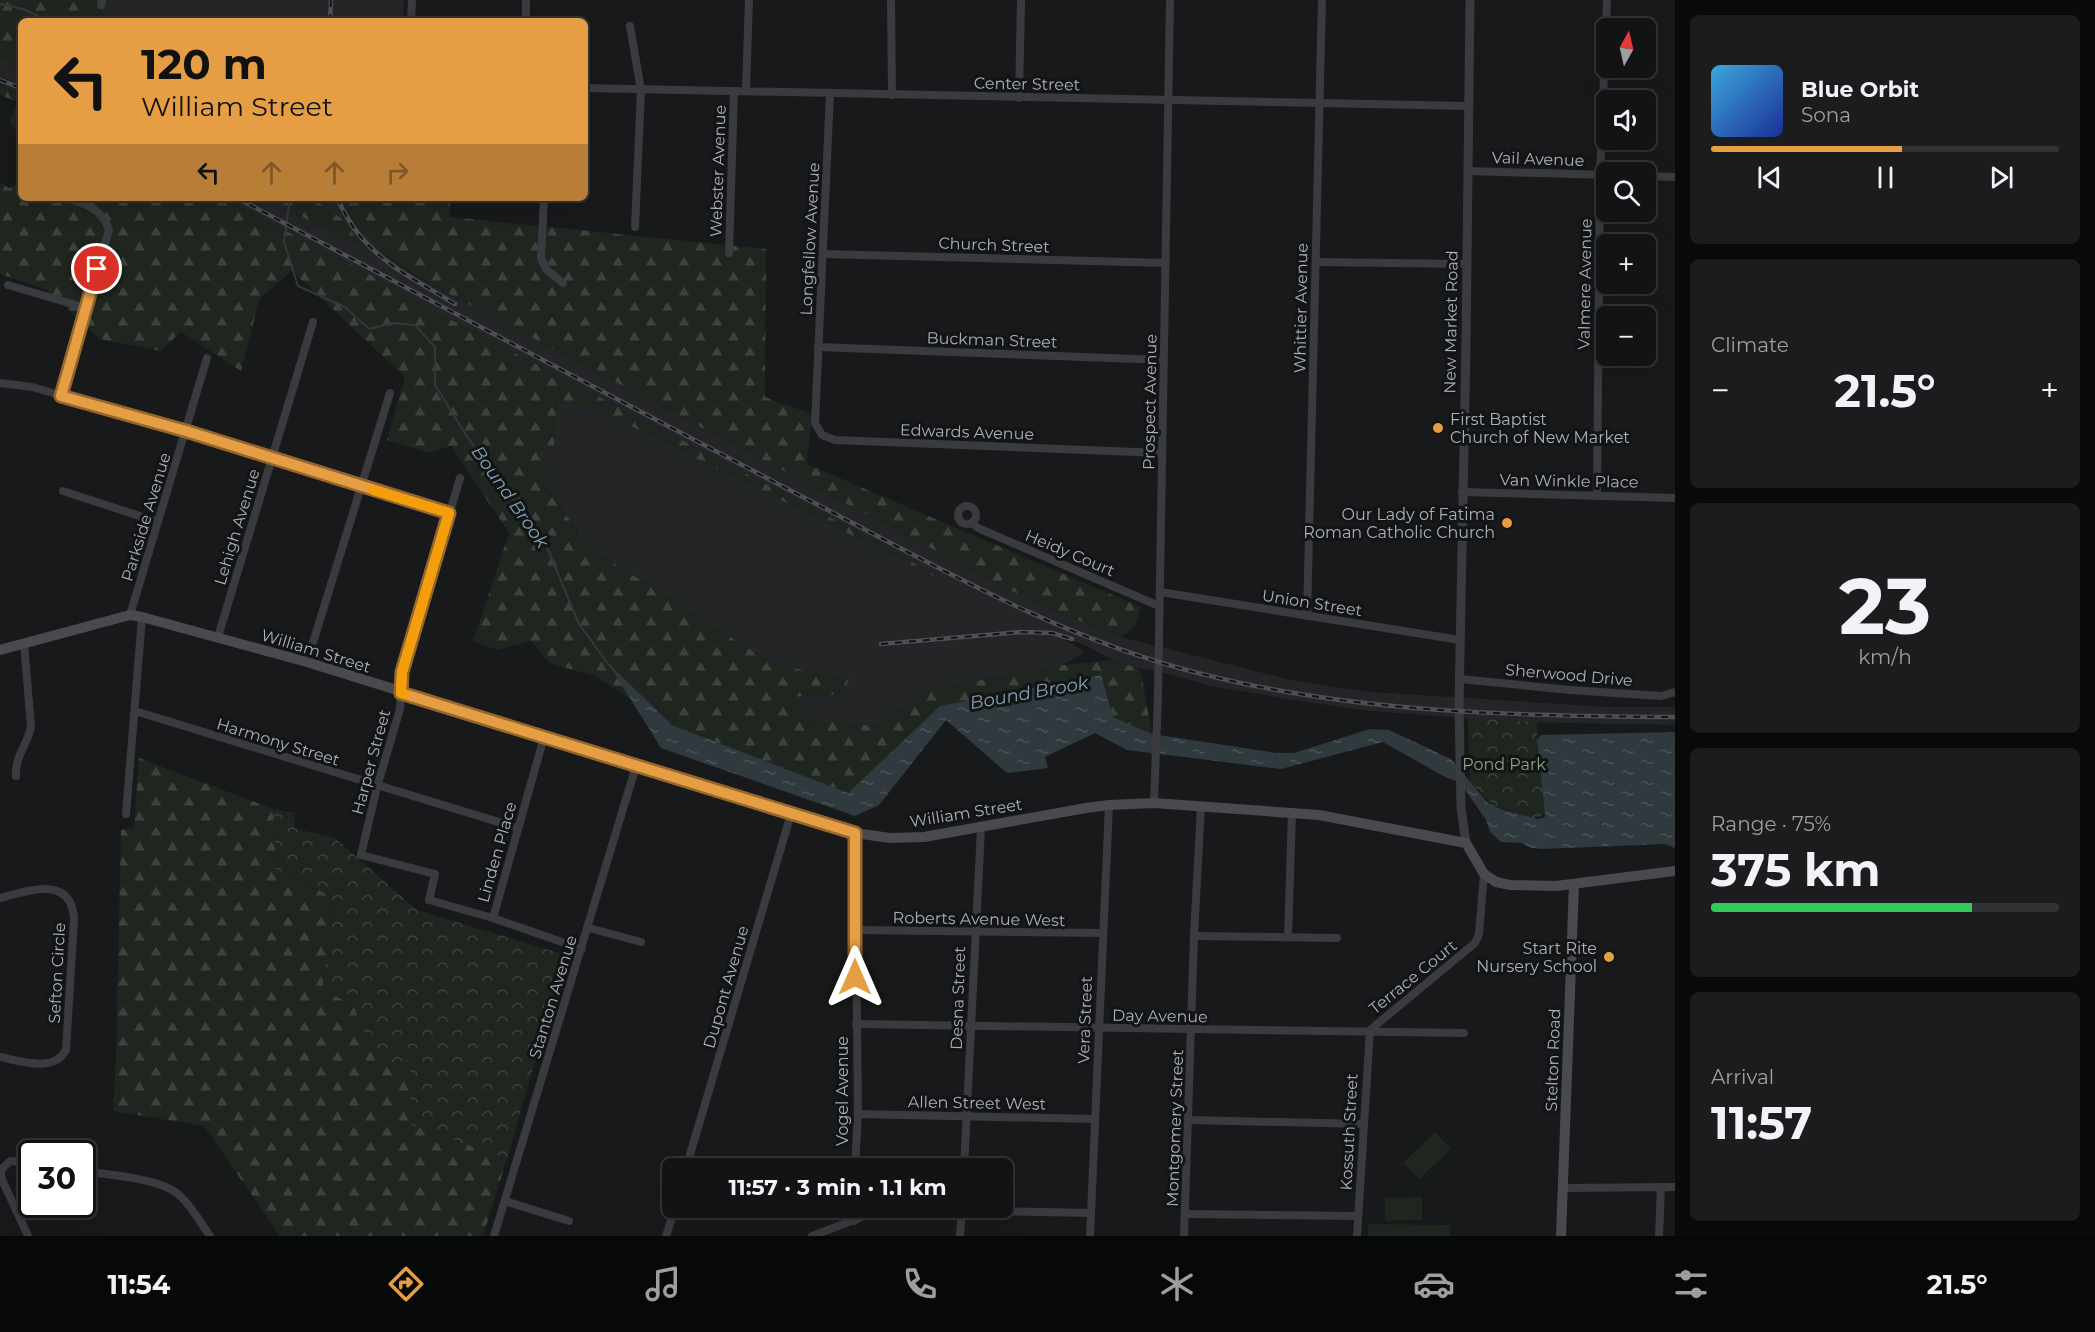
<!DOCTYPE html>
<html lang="en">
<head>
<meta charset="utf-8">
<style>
  body { margin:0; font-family:Montserrat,sans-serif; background:#1b1c1d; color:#f1f3f6; height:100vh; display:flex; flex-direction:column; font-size:22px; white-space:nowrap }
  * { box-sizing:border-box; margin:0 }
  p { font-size:20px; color:#9c9ea0 }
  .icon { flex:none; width:33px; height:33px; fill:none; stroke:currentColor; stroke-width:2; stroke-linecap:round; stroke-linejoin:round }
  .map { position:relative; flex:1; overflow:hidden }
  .details { display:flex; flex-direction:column; gap:15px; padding:15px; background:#0a0a0b; width:420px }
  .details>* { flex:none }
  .top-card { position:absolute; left:18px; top:18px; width:570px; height:183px; border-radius:9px; box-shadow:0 6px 24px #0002,0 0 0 2px #313234; background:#e69e45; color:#111; overflow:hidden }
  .needle { width:39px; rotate:8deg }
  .fabs { position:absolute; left:1596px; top:18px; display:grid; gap:12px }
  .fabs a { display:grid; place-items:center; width:60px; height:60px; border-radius:9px; background:#121314; box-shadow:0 6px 24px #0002,0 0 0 2px #313234; font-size:30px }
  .speed { position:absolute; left:18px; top:1140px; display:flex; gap:12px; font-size:30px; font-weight:700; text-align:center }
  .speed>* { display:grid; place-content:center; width:78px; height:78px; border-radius:50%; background:#121314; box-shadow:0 6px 24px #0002,0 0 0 2px #313234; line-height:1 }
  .speed .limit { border:3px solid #111; border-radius:9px; background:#fff; color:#111 }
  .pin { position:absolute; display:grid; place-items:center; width:51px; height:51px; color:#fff; margin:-26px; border:3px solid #fff; border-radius:50%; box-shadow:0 2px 6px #0007 }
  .me { position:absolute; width:66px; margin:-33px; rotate:0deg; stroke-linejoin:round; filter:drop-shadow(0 0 4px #0008) }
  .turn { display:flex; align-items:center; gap:21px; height:126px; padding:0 24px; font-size:27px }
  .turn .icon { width:78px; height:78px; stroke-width:2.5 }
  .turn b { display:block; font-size:42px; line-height:51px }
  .lanes { display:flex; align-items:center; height:57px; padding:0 24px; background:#0003; justify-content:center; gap:30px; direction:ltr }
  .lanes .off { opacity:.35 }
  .big { font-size:45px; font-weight:700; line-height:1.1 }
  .details .card { flex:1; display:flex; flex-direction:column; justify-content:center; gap:9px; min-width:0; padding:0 21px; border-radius:9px; background:#1b1c1d }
  .details .dial { align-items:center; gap:0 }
  .dial b { font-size:78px; line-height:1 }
  .song { display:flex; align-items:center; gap:18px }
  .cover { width:72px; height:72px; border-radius:9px; background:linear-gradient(135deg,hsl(200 70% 55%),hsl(230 70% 35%)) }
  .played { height:6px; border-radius:3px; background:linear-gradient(90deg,#e69e45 55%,#313234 55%) }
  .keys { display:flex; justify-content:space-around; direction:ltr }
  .heat { display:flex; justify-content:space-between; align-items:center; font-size:33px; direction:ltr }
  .charge { height:9px; border-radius:4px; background:linear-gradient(90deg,#34c759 75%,#313234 0) }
  .trip { position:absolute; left:662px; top:1158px; width:351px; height:60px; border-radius:9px; background:#121314; box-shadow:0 6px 24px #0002,0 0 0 2px #313234; font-weight:700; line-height:60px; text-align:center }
  .dock { display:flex; height:96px; justify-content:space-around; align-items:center; background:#070808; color:#9c9ea0 }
  .dock .icon { width:42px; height:42px }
  .dock .selected { color:#e69e45 }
  .dock b { font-size:27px; color:#f1f3f6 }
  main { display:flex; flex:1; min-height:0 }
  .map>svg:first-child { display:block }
  .built { fill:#242527 }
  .grass { fill:#1f251f }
  .forest { fill:url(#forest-firs) }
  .park { fill:url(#park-crowns) }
  .water { fill:url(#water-ripples) }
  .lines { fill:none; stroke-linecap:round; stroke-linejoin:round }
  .stream { stroke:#2f393e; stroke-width:2 }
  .minor { stroke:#3a3b3f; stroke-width:8 }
  .tertiary { stroke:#3a3b3f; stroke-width:9 }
  .secondary { stroke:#484a4f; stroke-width:10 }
  .rail-casing { stroke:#4d4f54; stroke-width:4.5 }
  .rail { stroke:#131415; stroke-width:2; stroke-dasharray:7; stroke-linecap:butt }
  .route-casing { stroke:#96672d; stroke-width:15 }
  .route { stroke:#e69e45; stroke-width:10 }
  .slow { stroke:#f59e0b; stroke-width:10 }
  .poi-dot { fill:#e69e45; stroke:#131415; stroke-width:2 }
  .labels { text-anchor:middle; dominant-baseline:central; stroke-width:6; stroke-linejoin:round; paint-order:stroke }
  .street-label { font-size:16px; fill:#acb1b9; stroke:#131415 }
  .poi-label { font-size:16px; fill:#acb1b9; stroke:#131415; text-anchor:end }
  .park-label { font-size:16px; fill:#86a384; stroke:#131415 }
  .water-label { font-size:18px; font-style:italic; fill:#85a2b1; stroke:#131415 }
</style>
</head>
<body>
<main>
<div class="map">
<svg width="1675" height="1236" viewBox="0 0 1675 1236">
  <defs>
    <pattern id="forest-firs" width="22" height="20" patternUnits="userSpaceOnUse" patternTransform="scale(1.5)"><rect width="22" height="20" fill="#1f251f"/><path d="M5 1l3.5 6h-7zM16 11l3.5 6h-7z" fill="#3d423d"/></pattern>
    <pattern id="park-crowns" width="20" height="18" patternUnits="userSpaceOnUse" patternTransform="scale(1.5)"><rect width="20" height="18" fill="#1f251f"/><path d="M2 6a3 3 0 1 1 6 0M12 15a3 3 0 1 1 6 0" fill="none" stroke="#3d423d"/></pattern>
    <pattern id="water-ripples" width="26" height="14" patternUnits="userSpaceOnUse" patternTransform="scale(1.5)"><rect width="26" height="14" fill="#2f393e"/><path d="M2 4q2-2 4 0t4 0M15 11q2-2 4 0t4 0" fill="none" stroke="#4a5358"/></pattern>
  </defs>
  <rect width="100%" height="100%" fill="#18191a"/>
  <g class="built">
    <polygon points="90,0 404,0 403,21 110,21"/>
    <polygon points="0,59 21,70 21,95 0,84"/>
    <polygon points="222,198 266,198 353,243 360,244 311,198 342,198 346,210 356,224 383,253 407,271 447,293 991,580 1048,608 1121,637 1287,679 1333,687 1372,692 1606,707 1675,707 1675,725 1515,722 1371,711 1306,702 1211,686 1165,673 1138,668 1113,660 1084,645 1052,632 1085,652 1062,665 933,689 875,726 808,720 792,697 843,694 849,679 773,664 593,550 547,489 551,481 540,465 540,450 554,447 557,402 593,407 936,576 883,545 436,312 388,284"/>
  </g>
  <g class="grass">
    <polygon points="1435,1132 1451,1149 1419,1179 1403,1163"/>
    <polygon points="1422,1197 1422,1220 1385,1221 1385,1198"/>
    <polygon points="1368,1224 1450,1225 1450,1236 1368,1236"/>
  </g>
  <g class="forest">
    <polygon points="0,0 90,0 110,21 21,21 21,70 0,59"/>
    <polygon points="0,85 21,95 21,136 9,122 18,102 0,95"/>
    <polygon points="0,182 9,188 21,183 21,198 222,198 388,284 436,312 883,545 946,582 593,407 557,403 554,447 540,450 540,464 551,481 547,490 593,550 773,664 849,679 843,694 792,697 808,720 875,726 933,689 1062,665 1113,660 1138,668 1142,677 1152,734 1113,717 940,706 848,793 672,725 595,676 549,663 531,641 497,650 473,641 509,533 451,446 428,453 387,440 405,377 292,271 260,298 241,371 181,332 160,351 100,339 47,290 0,274"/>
    <polygon points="266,198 312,198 342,219 361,244 353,243"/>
    <path d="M342,198H450V217L766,249L765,397L812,414L807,464L1141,607L1135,627L1121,637L1048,608L1008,589L447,293C406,270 359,244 342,198Z"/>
    <polygon points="139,758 273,809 276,869 331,896 323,989 354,1006 378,1067 411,1058 473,1145 507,1159 483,1236 280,1236 204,1126 113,1111 116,1057 121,830 134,828"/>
  </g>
  <g class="park">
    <polygon points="1468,718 1537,722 1537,741 1545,815 1532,819 1493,805 1470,782"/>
    <polygon points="273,809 295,813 294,828 335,838 417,910 566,955 507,1159 409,1124 411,1059 378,1068 354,1006 323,989 331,896 276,869"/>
  </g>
  <polygon class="water" points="608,663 672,725 848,793 940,706 1101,675 1113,717 1152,734 1277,753 1294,753 1370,729 1389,730 1451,759 1488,803 1503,810 1538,819 1545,817 1545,815 1537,740 1541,735 1675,732 1675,848 1665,844 1542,849 1531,848 1521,843 1501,842 1490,832 1486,820 1460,782 1447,778 1383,742 1281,769 1127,750 1095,733 1045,757 1048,768 1007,773 946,720 879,805 855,816 661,748"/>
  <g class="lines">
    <g class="stream">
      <polyline points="0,4 23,9 48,21"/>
      <polyline points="290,198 284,242 298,286 345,307 369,329 393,323 415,325 435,347 435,385 468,438 544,540 579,624 609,665"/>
    </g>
    <g class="minor">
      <polyline points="526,0 526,21"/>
      <polyline points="891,0 892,95"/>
      <polyline points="101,5 102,0"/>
      <polyline points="411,21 412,0"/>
      <polyline points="630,26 641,90 635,227"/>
      <polyline points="585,88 1468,106"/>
      <polyline points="746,91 749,0"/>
      <polyline points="830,93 815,423 822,435 835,440 1162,453"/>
      <polyline points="1019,98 1021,0"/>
      <polyline points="1468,171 1606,175"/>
      <polyline points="1646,176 1675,177"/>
      <polyline points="544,198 541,258 546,269 563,283"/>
      <polyline points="729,253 734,91"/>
      <polyline points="823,254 1166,263"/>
      <polyline points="1316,262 1467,264"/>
      <polyline points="8,285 86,308"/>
      <polyline points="818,347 1164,360"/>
      <polyline points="0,383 32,387 186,431 449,513"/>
      <path d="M61,396L109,230C102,209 87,204 66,198"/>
      <polyline points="460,478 402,672 400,709 377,787 361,855 435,874 429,900 493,918 582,949"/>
      <polyline points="63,491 158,522"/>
      <polyline points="1462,492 1675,498"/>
      <polyline points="1597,496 1600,174 1607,0"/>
      <circle cx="967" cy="515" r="9"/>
      <polyline points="972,523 978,528 1159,606"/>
      <polyline points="1160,592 1460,640"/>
      <polyline points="130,615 207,358"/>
      <polyline points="1307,616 1322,0"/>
      <polyline points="218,637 313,322"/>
      <polyline points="307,662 390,393"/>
      <polyline points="1460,679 1570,690 1661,696 1675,692"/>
      <polyline points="135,711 518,828"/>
      <path d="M16,776C15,755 27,746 31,727L24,643"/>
      <polyline points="1154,803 1158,695 1170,0"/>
      <polyline points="126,814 142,617"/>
      <polyline points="855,833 858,1114 855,1168"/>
      <path d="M0,898C28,891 72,874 74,920L66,1050C54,1073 20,1061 0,1057"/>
      <polyline points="493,918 544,737"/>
      <polyline points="589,928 641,942"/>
      <polyline points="855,930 1102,933"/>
      <polyline points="1194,936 1337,938"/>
      <polyline points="1288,937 1292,812"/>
      <polyline points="856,1024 1464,1033"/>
      <polyline points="858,1114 1094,1119"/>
      <polyline points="1189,1120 1363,1124"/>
      <polyline points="686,1168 791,814"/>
      <polyline points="964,1168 981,828"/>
      <path d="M82,1171C108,1175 159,1178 178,1194C191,1205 200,1222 210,1236"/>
      <polyline points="1563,1188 1675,1187"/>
      <polyline points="505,1201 569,1221"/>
      <polyline points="854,1208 854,1221"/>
      <polyline points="1185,1214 1358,1216"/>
      <polyline points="28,1236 4,1184 1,1176 1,1170 10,1161 32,1163"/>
      <polyline points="494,1236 636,766"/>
      <polyline points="666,1236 675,1208"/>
      <polyline points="812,1236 883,1209 1091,1213"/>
      <polyline points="960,1236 962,1208"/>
      <polyline points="1090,1236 1109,805"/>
      <polyline points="1184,1236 1194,936 1201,806"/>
      <polyline points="1357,1236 1370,1030 1475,943 1479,934 1484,874"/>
      <polyline points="1659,1236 1661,1187"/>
    </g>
    <polyline class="tertiary" points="1466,843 1461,808 1459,705 1466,345 1470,0"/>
    <g class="secondary">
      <polyline points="0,650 115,619 130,615 142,617 307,662 855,833 890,838 924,837 1086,808 1109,805 1154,803 1319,815 1466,843 1484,874 1496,882 1510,885 1556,886 1675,871"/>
      <polyline points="1561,1236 1574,884"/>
    </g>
    <g class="rail-casing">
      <g id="rail">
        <polyline points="330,21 331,0"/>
        <polyline points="0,80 21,88"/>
        <path d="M237,198C426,298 614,398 803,497C932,564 1060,639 1202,674C1356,713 1517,716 1675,717"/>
        <path d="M337,198C344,212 351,226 361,237C386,267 423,284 455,304"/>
        <polyline points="881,644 1021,632 1052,633 1072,639"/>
      </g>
    </g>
    <use href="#rail" class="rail"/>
  </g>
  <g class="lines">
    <g class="route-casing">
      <polyline id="route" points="97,269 61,396 186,431 449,513 402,672 401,693 855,833 855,977"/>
    </g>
    <use href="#route" class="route"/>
    <polyline class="slow" points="373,490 449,513 402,672 401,693 404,694"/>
  </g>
  <g class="poi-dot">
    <circle cx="1438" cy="428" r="6"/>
    <circle cx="1507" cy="523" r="6"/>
    <circle cx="1609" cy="957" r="6"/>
  </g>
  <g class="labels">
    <g class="street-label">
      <text transform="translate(1027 84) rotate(1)">Center Street</text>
      <text transform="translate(1538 159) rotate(2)">Vail Avenue</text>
      <text transform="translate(718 171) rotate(-88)">Webster Avenue</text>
      <text transform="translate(810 239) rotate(-87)">Longfellow Avenue</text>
      <text transform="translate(994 245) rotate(2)">Church Street</text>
      <text transform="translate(1585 284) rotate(-89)">Valmere Avenue</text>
      <text transform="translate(1301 308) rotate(-89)">Whittier Avenue</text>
      <text transform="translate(1451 322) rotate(-89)">New Market Road</text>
      <text transform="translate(992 340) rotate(2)">Buckman Street</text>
      <text transform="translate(1150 402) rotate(-89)">Prospect Avenue</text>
      <text transform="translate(967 432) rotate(2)">Edwards Avenue</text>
      <text transform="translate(1569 481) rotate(1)">Van Winkle Place</text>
      <text transform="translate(146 517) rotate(-73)">Parkside Avenue</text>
      <text transform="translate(237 527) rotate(-73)">Lehigh Avenue</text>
      <text transform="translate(1070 553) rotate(23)">Heidy Court</text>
      <text transform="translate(1312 603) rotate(9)">Union Street</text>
      <text transform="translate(316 651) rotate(17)">William Street</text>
      <text transform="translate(1569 675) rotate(5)">Sherwood Drive</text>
      <text transform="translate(278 742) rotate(17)">Harmony Street</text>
      <text transform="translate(371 762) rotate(-75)">Harper Street</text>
      <text transform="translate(966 813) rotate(-9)">William Street</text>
      <text transform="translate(497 852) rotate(-74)">Linden Place</text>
      <text transform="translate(979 919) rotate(1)">Roberts Avenue West</text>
      <text transform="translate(57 973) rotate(-87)">Sefton Circle</text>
      <text transform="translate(1413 977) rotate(-39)">Terrace Court</text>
      <text transform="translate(726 987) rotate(-74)">Dupont Avenue</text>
      <text transform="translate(553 997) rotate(-73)">Stanton Avenue</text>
      <text transform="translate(958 998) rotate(-88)">Desna Street</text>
      <text transform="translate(1160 1016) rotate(1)">Day Avenue</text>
      <text transform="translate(1085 1020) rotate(-88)">Vera Street</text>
      <text transform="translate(1553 1060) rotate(-88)">Stelton Road</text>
      <text transform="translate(842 1091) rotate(-90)">Vogel Avenue</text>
      <text transform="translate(977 1103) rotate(1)">Allen Street West</text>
      <text transform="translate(1175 1128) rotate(-88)">Montgomery Street</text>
      <text transform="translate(1349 1132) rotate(-87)">Kossuth Street</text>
    </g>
    <g class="poi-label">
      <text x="1450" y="419" text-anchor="start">First Baptist<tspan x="1450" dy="18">Church of New Market</tspan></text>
      <text x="1495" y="514">Our Lady of Fatima<tspan x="1495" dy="18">Roman Catholic Church</tspan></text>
      <text x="1597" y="948">Start Rite<tspan x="1597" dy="18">Nursery School</tspan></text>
    </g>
    <g class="park-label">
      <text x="1504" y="764">Pond Park</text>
    </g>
    <g class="water-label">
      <text transform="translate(510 497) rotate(55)">Bound Brook</text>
      <text transform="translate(1029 693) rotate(-10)">Bound Brook</text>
    </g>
  </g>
</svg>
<div class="fabs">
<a><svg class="needle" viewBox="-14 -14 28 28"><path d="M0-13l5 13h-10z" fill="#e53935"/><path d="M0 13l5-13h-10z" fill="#9c9ea0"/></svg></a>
<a><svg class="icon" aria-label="sound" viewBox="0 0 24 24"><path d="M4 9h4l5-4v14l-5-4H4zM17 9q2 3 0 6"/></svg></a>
<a><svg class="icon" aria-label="search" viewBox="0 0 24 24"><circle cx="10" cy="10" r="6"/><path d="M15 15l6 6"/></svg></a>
<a>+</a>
<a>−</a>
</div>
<div class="speed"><div class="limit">30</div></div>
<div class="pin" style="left:97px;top:269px;background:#d93025"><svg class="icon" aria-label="arrive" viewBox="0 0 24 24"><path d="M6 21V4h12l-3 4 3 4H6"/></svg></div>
<svg class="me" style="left:855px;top:977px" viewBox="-20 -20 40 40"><path d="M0-17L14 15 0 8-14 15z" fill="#e69e45" stroke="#fff" stroke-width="4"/></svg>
<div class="trip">11:57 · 3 min · 1.1 km</div>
<div class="top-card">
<div class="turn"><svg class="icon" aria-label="left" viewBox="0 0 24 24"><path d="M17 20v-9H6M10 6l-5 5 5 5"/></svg><div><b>120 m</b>William Street</div></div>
<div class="lanes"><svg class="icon" aria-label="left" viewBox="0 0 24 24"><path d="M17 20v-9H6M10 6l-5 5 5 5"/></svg><svg class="icon off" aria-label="ahead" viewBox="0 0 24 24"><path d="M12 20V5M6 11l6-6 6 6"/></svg><svg class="icon off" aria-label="ahead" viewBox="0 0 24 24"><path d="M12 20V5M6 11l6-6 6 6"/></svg><svg class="icon off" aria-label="right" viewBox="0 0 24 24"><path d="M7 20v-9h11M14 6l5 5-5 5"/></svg></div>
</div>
</div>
<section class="details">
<div class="card">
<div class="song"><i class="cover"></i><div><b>Blue Orbit</b><p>Sona</p></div></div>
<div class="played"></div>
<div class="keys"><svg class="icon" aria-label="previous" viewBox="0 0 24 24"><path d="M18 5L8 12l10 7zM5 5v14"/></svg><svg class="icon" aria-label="pause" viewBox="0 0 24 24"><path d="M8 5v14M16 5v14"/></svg><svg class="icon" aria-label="next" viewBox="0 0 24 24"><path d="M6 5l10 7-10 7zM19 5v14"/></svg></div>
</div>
<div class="card"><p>Climate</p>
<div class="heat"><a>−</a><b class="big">21.5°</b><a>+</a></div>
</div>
<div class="card dial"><b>23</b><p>km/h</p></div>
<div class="card"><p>Range · 75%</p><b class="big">375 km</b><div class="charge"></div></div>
<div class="card"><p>Arrival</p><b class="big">11:57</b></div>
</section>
</main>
<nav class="dock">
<b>11:54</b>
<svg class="icon selected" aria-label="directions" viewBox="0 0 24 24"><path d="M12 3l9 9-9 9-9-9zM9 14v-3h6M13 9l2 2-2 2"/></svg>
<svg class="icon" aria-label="music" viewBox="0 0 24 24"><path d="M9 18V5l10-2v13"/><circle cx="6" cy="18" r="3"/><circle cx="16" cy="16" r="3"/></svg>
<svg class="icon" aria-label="phone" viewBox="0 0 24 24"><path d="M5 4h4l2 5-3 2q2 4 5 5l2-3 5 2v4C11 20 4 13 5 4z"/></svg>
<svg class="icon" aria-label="climate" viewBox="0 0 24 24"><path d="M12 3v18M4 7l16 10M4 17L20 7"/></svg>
<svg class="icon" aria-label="car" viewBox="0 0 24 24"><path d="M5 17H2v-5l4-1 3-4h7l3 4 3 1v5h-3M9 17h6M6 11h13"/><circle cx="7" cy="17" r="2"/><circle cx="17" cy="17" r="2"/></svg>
<svg class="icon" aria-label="filters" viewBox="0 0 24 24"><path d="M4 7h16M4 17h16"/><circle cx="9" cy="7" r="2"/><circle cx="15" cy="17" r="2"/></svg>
<b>21.5°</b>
</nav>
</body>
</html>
